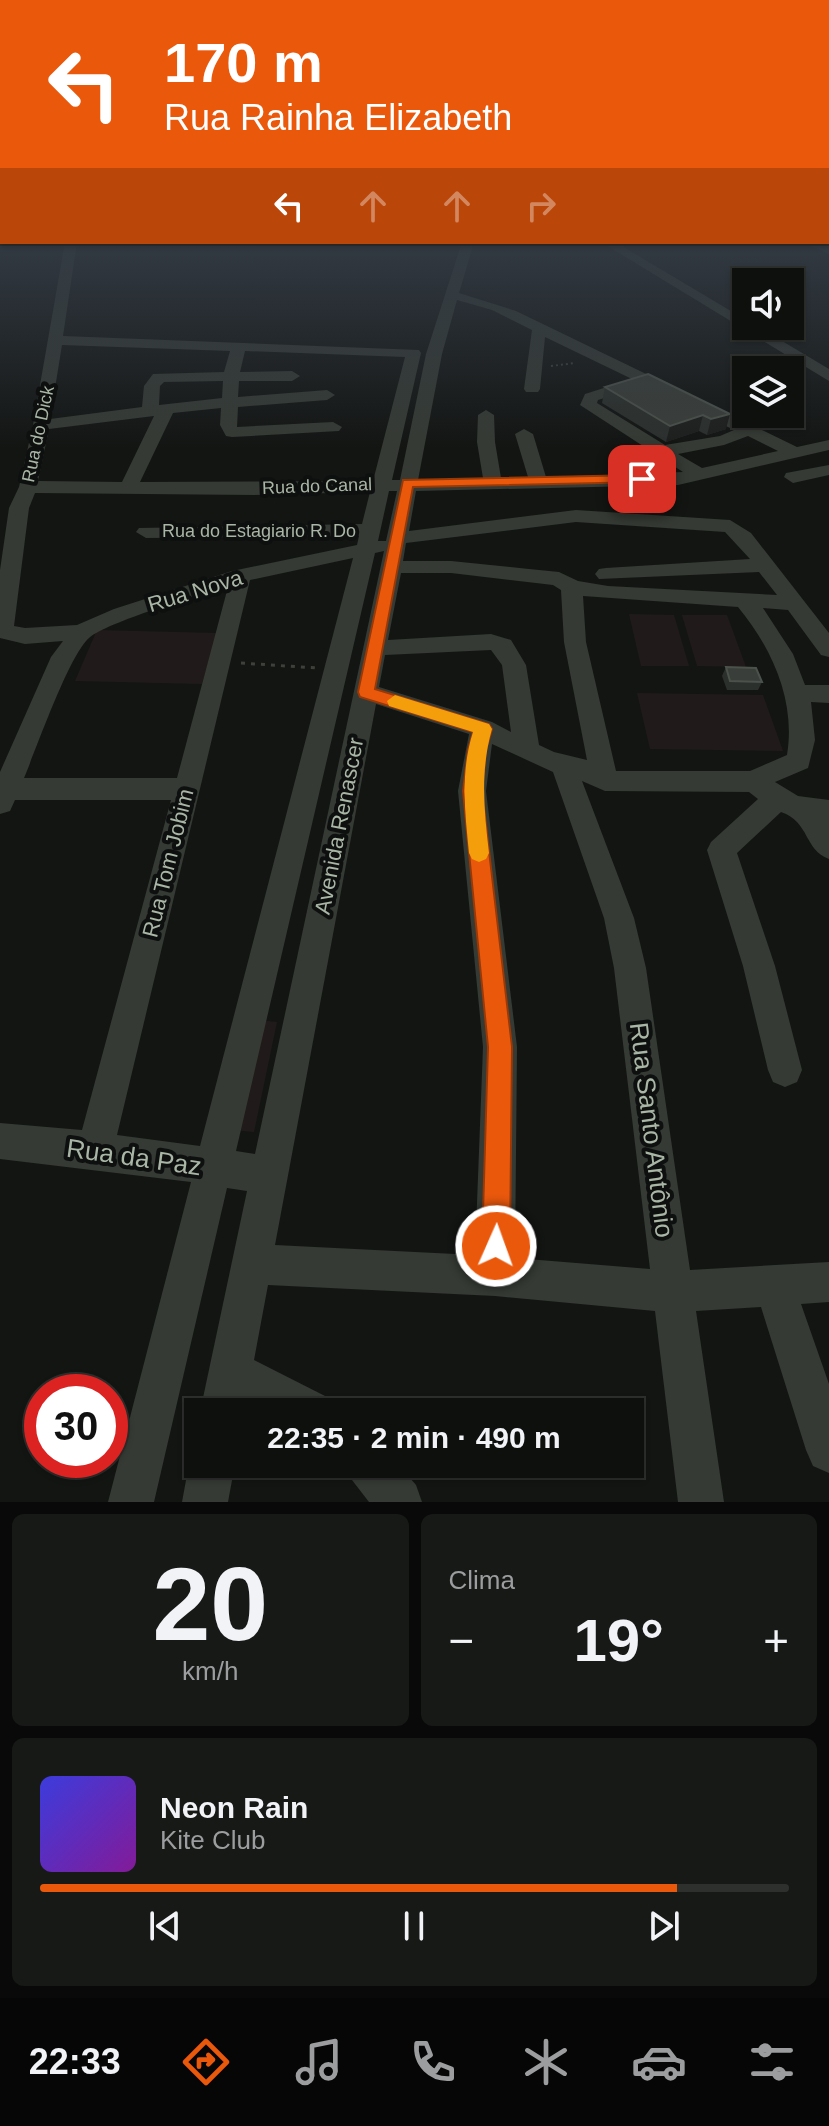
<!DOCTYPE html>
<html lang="pt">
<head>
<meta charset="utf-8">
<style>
  body { margin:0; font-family:Arial,sans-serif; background:#171917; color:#f1f3f6; height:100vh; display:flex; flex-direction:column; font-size:30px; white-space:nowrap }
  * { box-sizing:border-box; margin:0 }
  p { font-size:26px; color:#9b9d9e }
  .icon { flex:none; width:44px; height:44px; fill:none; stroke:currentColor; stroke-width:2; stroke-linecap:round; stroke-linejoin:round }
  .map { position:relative; height:1502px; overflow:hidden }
  .details { display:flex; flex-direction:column; gap:12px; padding:12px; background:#080908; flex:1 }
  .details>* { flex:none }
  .guide { position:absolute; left:0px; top:0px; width:830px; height:244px; box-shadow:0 2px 6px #0004,0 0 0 2px #2e302e; background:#ea580c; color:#fff; overflow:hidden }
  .tools { position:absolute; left:732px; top:268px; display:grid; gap:16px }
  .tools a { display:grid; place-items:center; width:72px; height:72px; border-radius:0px; background:#0e100e; box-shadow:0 2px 6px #0004,0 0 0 2px #2e302e; font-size:40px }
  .speed { position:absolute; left:24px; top:1374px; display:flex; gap:16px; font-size:40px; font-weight:700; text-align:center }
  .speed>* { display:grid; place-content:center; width:104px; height:104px; border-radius:50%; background:#0e100e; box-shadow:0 2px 6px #0004,0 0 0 2px #2e302e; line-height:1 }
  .speed .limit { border:12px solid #d22; background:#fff; color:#111 }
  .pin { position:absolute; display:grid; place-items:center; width:68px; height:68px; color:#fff; margin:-34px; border-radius:16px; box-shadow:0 4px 12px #0006 }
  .me { position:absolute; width:88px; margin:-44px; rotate:2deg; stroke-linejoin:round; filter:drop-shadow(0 0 6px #0008) }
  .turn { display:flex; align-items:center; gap:28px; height:168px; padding:0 32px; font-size:36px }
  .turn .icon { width:104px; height:104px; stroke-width:2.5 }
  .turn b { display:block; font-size:56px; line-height:68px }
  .lanes { display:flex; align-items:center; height:76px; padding:0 32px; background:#0003; justify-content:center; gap:40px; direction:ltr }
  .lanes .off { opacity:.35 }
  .big { font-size:60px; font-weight:700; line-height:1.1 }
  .details .card { flex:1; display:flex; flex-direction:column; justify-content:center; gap:12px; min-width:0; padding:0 28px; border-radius:12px; background:#171917 }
  .details .dial { align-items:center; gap:0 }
  .dial b { font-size:104px; line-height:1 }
  .song { display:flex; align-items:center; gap:24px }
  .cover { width:96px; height:96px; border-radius:12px; background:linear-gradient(135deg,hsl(240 70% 55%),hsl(290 70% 35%)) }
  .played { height:8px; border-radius:4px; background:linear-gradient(90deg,#ea580c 85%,#2e302e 85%) }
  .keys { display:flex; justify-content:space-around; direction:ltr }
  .heat { display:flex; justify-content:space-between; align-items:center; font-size:44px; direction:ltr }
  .details .tiles { flex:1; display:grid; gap:12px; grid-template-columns:1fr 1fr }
  .card:last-child { grid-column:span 2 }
  .trip { position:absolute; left:184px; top:1398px; width:460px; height:80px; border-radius:0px; background:#0e100e; box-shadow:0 2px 6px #0004,0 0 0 2px #2e302e; font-weight:700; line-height:80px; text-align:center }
  .tabs { display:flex; height:128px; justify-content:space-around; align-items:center; background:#060606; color:#9b9d9e }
  .tabs .icon { width:56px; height:56px }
  .tabs .selected { color:#ea580c }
  .tabs b { font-size:36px; color:#f1f3f6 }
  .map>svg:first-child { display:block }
  .green { fill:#201b1a }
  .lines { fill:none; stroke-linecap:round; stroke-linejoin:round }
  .path-far1 { stroke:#3c413a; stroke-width:2; stroke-dasharray:2 3; stroke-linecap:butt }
  .path { stroke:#3c413a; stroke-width:3; stroke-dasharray:4 6; stroke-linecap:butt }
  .minor { fill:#353a34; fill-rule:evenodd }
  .wall { fill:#2c302d }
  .shaded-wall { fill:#1d1f1d }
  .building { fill:#3a3e3a; stroke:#4b514b; stroke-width:2 }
  .route { fill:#ea580c; stroke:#983908; stroke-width:2 }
  .slow { fill:#f59e0b }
  .labels { text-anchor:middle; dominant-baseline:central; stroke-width:8; stroke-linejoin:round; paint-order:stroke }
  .far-street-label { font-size:18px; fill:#a9b5a5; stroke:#0e100f }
  .street-label { font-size:22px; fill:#a9b5a5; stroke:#0e100f }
  .near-street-label { font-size:26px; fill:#a9b5a5; stroke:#0e100f }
</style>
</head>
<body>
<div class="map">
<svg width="829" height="1502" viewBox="0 0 829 1502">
  <rect width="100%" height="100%" fill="#131513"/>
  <g class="green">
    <polygon points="629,614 674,615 689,666 641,666"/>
    <polygon points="682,615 727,615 746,667 697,666"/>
    <polygon points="97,630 217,633 202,684 75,681"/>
    <polygon points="637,693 763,695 783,751 650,749"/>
    <polygon points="258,1020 277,1022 254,1132 233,1130"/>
  </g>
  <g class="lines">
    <polyline class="path-far1" points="551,366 575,363"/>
    <polyline class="path" points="241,663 317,668"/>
    <g class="minor">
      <path d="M65,242H77L63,336L419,350L421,353L392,480H400L426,354L462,242H474L459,293L516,311L797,447L829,440V450L678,485L416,491L409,531L576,510L730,520L751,533L829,633V657L821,655L788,610L763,608L793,654L805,685H829V703L811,702L815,740L808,768L775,782L798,796L829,800V859C804,850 810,822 781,812L737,853L775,966L802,1070L797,1082L785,1087L773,1082L768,1070L743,966L707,850L711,842L758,799L749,792L605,791L582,781L634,918L646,968L690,1270L829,1262V1302L801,1304L829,1384V1473L813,1466L806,1450L761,1307L696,1311L724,1502H678L655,1311L495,1296L268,1285L254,1360L325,1396L331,1412H264L246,1403L244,1412H200L247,1191L227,1188L154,1502H108L191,1182L0,1159V1123L82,1130L171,800H15L10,811L0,814V772L51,657L63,641L25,644L0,638V570L9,508L19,487L33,425ZM457,300L492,310L532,330L524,389L526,392H538L540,389L545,337L632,379L585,394L580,405L683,472L546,477L533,434L524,429L515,434L528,477L501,478L495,442L494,415L486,410L478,415L477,442L483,478L418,480L442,354ZM62,345L230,351L224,372L153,374L144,386L142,407L50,419ZM245,351L405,357L373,481L140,482L173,413L221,408L220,425L226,436L232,437L339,431L342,427L333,422L237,427L238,407L327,400L335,395L327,390L238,397L239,381H292L300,376L292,371L240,372ZM223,381L222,398L159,405L160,386L164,382ZM644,385L734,430L720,436L665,445L597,403L598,400ZM154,416L122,482L38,481L49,429ZM748,436L778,451L702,468L678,454L724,445ZM389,491H397L386,541H378ZM370,492L362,524L139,528L136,532L146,538L359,536L357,545L232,571L114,609L77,625L25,628L14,626L29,508L35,493L253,495ZM576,522L725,532L750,559L606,568L599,569L595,574L599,579L759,572L777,595L608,586L578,581L559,572L529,569L451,561H403L406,543ZM384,551L255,1154L236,1151L375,553ZM353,558L200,1146L117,1135L250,580ZM401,573H451L553,585L561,590L564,642L587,760L554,752L539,745L526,665L511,640L491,634L388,640ZM228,587L177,778H24C36,750 69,655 89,638C107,622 202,594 228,587ZM583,596L738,607C772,648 796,701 787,755L750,771H616L586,642ZM491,650L502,665L511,732L492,722L379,687L385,655ZM376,704L469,734L458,791L483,1047L475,1255L275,1245ZM492,744L553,772L604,918L614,968L650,1269L515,1258L517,1047L486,791Z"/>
      <polygon points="601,242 615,242 746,320 746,326 757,326 829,369 829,381"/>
      <polygon points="807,242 829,245 829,254 809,245"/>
      <polygon points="829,465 829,475 793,483 784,477 786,473"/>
      <polygon points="198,1447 198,1464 235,1464 228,1502 182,1502 189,1464"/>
      <polygon points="345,1464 398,1464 416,1485 422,1502 369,1502 352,1480"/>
    </g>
  </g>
  <g class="wall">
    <polygon points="648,374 726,429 707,435 699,431 666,442 602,403 605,387"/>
    <polygon points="726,667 762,682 758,690 727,690 722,676"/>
  </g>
  <g class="shaded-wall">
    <polygon points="730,414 726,429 707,435 711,419"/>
    <polygon points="703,415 699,431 666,442 670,426"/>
  </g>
  <g class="building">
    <polygon points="648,374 730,414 711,419 703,415 670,426 605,387"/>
    <polygon points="726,667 756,668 762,682 730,681"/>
  </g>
  <linearGradient id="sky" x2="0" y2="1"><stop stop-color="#0a0c0a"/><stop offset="0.53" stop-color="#333b44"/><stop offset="1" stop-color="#333b44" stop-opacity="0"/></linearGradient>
  <rect width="829" height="448" fill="url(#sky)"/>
  <polygon class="route" points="642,475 646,476 646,482 413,487 375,689 489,724 492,729 486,750 482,791 512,1047 510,1246 506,1256 496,1260 486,1256 482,1246 488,1047 463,791 468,750 473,732 360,697 358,692 403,480"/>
  <path class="slow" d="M395,695L489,724L492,729C480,771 484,810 489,853L486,859L479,862L472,859L469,853C465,812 460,773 473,732L389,706L387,701Z"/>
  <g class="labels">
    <g class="far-street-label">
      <text transform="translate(38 434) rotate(-78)">Rua do Dick</text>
      <text transform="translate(317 486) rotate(-2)">Rua do Canal</text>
      <text x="259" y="531">Rua do Estagiario R. Do</text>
    </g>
    <g class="street-label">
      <text transform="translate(195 591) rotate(-17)">Rua Nova</text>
      <text transform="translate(339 826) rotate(-79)">Avenida Renascer</text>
      <text transform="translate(168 863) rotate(-76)">Rua Tom Jobim</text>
    </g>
    <g class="near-street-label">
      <text transform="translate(652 1130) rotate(83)">Rua Santo Antônio</text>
      <text transform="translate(134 1157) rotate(8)">Rua da Paz</text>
    </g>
  </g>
</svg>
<div class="tools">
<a><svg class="icon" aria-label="sound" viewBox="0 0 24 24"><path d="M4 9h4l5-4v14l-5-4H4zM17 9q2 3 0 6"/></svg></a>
<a><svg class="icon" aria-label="layers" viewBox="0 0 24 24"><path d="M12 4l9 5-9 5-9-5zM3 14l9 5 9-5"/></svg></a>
</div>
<div class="speed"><div class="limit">30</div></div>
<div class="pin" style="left:642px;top:479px;background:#d93025"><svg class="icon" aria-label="arrive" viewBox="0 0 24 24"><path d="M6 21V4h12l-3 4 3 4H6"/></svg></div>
<svg class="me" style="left:496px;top:1246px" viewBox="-20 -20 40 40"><circle r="17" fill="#ea580c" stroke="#fff" stroke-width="3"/><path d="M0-11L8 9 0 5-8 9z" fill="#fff"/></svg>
<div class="trip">22:35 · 2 min · 490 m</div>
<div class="guide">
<div class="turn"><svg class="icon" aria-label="left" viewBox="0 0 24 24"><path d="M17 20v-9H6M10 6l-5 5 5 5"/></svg><div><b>170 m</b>Rua Rainha Elizabeth</div></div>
<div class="lanes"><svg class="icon" aria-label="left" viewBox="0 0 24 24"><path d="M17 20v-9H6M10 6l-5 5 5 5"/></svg><svg class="icon off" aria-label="ahead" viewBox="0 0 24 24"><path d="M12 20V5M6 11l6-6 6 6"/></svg><svg class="icon off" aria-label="ahead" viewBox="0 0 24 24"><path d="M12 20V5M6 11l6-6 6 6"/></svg><svg class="icon off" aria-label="right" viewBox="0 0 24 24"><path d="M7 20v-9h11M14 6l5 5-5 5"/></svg></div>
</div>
</div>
<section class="details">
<div class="tiles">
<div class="card dial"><b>20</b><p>km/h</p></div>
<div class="card"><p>Clima</p>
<div class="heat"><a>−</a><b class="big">19°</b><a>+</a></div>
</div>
<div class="card">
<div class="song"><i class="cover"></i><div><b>Neon Rain</b><p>Kite Club</p></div></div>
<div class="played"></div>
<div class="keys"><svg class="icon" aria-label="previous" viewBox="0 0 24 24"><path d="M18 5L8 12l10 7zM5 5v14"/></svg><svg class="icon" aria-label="pause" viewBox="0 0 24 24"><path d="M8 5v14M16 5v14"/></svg><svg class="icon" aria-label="next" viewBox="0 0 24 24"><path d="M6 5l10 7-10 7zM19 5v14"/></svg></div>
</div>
</div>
</section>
<nav class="tabs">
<b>22:33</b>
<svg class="icon selected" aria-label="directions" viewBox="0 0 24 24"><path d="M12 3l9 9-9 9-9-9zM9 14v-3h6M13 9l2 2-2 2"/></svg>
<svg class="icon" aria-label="music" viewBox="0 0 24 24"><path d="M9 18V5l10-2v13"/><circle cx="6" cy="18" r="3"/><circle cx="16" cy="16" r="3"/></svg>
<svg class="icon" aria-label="phone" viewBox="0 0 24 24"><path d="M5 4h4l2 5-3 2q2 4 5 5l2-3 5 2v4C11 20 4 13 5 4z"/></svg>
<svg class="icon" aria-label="climate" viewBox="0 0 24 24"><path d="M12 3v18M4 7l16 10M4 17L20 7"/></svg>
<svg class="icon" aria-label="car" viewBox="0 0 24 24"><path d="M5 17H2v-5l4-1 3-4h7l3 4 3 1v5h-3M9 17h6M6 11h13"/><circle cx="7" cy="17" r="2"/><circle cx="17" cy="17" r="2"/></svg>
<svg class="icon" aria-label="filters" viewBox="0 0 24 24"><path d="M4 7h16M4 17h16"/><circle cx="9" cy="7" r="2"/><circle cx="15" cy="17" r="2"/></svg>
</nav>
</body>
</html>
